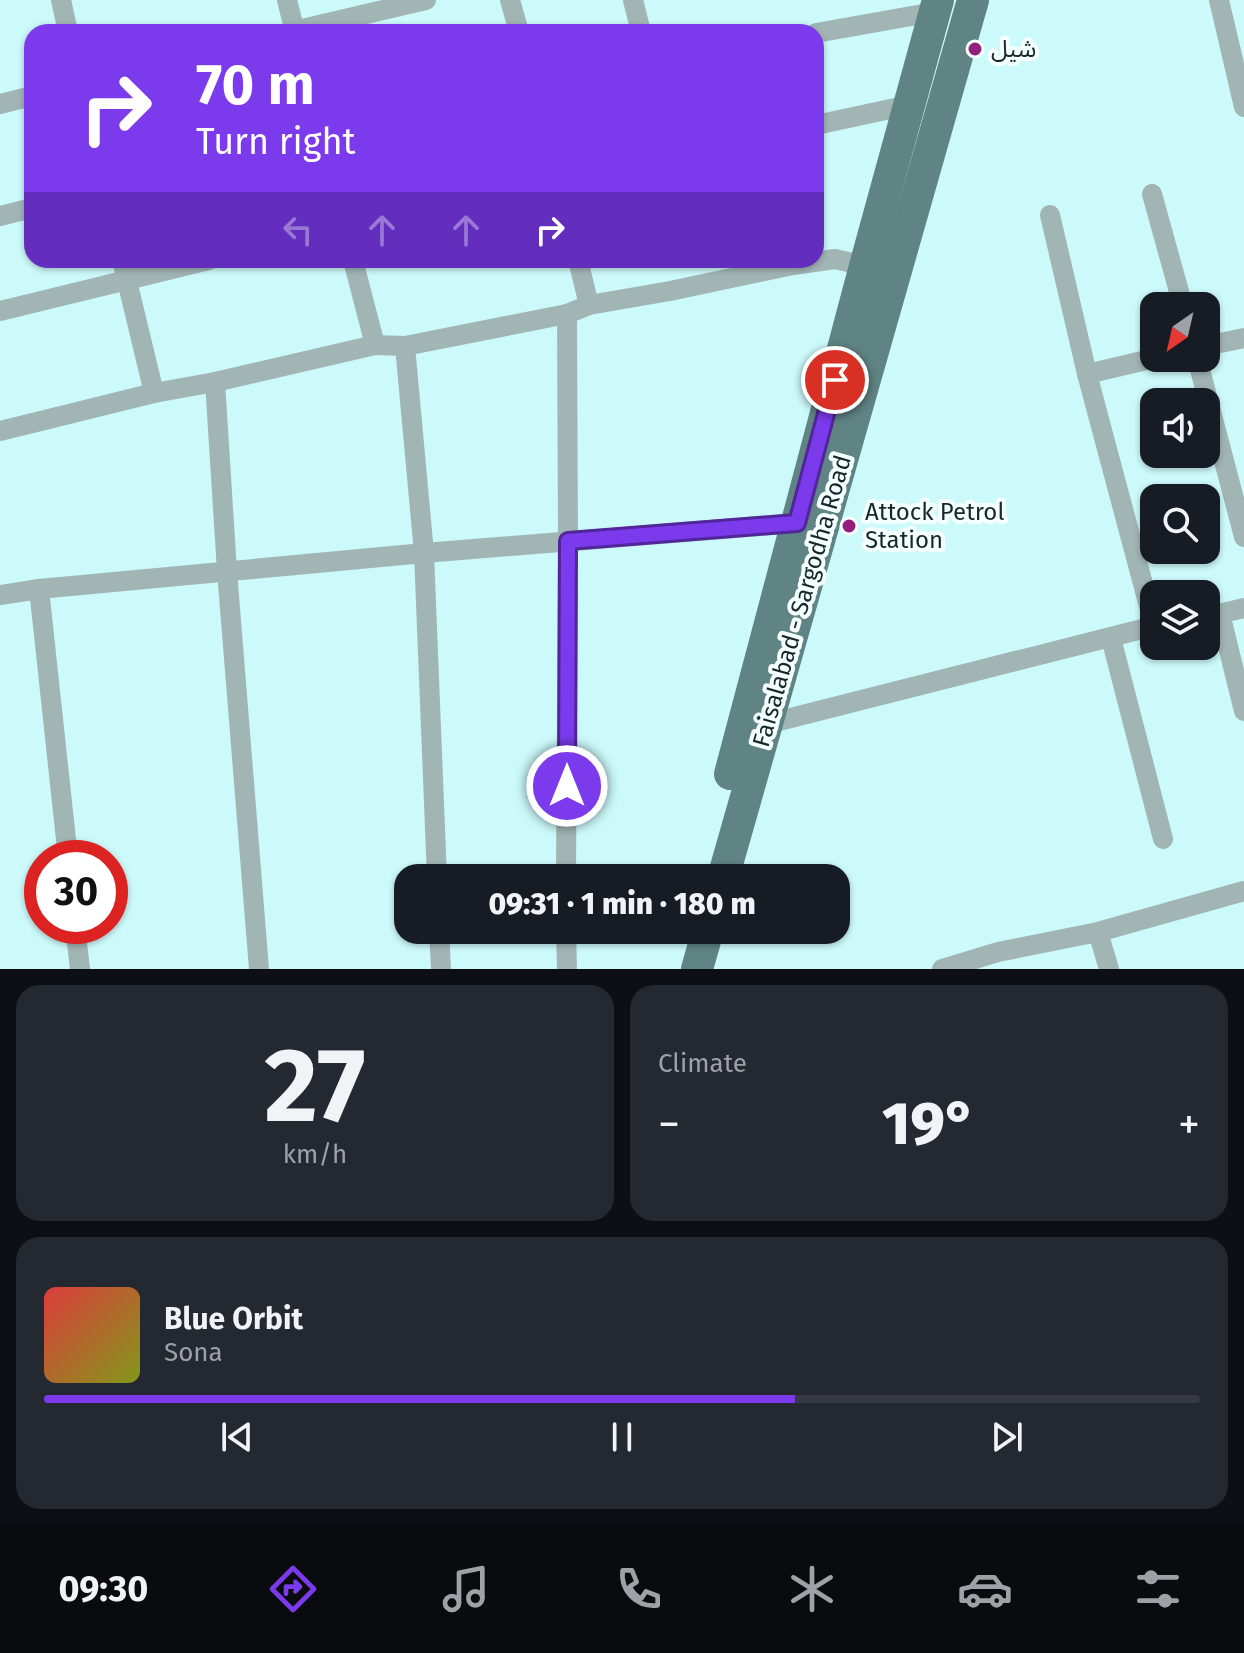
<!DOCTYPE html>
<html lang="en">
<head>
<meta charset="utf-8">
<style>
  body { margin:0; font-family:"Fira Sans","Noto Sans Arabic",sans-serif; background:#242831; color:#f1f3f6; height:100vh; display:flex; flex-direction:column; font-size:30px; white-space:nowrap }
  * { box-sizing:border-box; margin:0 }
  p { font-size:26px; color:#9ea1a6 }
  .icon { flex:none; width:44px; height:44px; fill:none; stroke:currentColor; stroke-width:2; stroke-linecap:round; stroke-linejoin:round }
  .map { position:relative; height:969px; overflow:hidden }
  .panel { display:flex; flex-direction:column; gap:16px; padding:16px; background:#0d0f14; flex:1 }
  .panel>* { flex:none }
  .hud { position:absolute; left:24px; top:24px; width:800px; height:244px; border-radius:24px; box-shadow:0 2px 6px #0004; background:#7c3aed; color:#fff; overflow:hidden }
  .needle { width:52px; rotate:214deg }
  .buttons { position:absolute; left:1140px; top:292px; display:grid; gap:16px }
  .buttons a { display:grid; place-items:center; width:80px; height:80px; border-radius:16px; background:#171b24; box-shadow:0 2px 6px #0004; font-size:40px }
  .speed { position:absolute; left:24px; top:840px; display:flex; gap:16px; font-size:40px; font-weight:700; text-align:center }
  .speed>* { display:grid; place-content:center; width:104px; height:104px; border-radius:50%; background:#171b24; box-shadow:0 2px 6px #0004; line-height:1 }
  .speed .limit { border:12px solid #d22; background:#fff; color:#111 }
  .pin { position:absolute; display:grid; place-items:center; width:68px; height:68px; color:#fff; margin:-34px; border:4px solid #fff; border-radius:50%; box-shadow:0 2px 8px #0007 }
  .me { position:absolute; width:88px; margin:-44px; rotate:0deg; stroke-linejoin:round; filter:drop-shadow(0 0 6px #0008) }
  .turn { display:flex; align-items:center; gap:28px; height:168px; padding:0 40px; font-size:36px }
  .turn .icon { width:104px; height:104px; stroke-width:2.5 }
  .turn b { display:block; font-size:56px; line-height:68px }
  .lanes { display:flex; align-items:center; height:76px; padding:0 40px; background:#0003; justify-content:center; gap:40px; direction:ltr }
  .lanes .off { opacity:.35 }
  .big { font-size:60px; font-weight:800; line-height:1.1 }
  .panel .card { flex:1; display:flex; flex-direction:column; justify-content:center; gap:12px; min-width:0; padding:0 28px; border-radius:24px; background:#242831 }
  .panel .dial { align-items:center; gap:0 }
  .dial b { font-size:104px; line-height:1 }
  .song { display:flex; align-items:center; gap:24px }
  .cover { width:96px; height:96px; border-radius:12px; background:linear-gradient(135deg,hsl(0 70% 55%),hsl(70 70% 35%)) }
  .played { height:8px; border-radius:4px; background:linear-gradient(90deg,#7c3aed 65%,#363941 65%) }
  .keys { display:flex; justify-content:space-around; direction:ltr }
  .heat { display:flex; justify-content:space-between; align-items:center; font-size:44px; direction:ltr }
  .panel .tiles { flex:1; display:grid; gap:16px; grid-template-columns:1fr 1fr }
  .card:last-child { grid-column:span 2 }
  .trip { position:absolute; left:394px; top:864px; width:456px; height:80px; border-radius:24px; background:#171b24; box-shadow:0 2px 6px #0004; font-weight:800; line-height:80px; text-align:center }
  .menu { display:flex; height:128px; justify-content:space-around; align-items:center; background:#090b0e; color:#9ea1a6 }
  .menu .icon { width:56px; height:56px }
  .menu .selected { color:#7c3aed }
  .menu b { font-size:36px; color:#f1f3f6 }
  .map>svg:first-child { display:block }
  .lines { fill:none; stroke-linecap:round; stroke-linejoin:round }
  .street { stroke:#a2b5b5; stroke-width:20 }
  .primary { stroke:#608384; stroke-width:32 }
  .route-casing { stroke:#51269a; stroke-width:20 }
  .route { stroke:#7c3aed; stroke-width:14 }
  .poi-dot { fill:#931e7c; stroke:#f6ffff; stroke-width:3 }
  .labels { text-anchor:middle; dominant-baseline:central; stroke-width:8; stroke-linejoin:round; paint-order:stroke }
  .poi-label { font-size:24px; fill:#162828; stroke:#f6ffff; text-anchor:start }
  .street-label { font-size:24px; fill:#162828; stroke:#f6ffff }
</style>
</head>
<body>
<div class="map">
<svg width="1244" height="969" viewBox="0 0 1244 969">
  <rect width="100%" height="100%" fill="#ccf9fa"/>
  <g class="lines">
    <g class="street">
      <polyline points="61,0 68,32"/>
      <polyline points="287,0 295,32"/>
      <polyline points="510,0 519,32"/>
      <polyline points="633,0 641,32"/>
      <polyline points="1219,0 1244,107"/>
      <polyline points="289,32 426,0"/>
      <polyline points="816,33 934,12"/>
      <polyline points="0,104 32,96"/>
      <polyline points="816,125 909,105"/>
      <polyline points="1152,194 1183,306"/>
      <polyline points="1050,215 1087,374 1154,625"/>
      <polyline points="0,216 32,208"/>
      <polyline points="122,260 154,393"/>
      <polyline points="353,260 375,345"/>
      <polyline points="578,260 589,305"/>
      <polyline points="0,311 209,260"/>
      <polyline points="405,346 424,553 437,878"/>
      <polyline points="1206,346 1244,338"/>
      <polyline points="1197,358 1244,537"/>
      <polyline points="1087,374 1155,358"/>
      <polyline points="215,382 227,571 259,969"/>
      <polyline points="0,431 154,393 215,382 375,345 405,346 567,314 589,305 670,291 793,265 835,259 865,266"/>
      <polyline points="39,589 68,858"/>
      <polyline points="0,595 39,589 424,553 797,523"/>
      <polyline points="1220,614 1244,711"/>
      <polyline points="1206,617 1244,608"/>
      <polyline points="1111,638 1163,839"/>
      <polyline points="767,724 1154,626"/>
      <polyline points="566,878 568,541 567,314"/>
      <polyline points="75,926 80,969"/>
      <polyline points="439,930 441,969"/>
      <polyline points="566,930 567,969"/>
      <polyline points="1098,932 1109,969"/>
      <polyline points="942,969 998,952 1098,932 1244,891"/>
    </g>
    <g class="primary">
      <polyline points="730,774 865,266 938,0"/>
      <polyline points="723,878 973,0"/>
      <polyline points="697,969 708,930"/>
    </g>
  </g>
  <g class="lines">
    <g class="route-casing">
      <polyline id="route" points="567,786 568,541 797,523 835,380"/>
    </g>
    <use href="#route" class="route"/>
  </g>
  <g class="poi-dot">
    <circle cx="975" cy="49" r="8"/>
    <circle cx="849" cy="526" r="8"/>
  </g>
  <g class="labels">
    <g class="poi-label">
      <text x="991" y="49">شیل</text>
      <text x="865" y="512">Attock Petrol<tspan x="865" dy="28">Station</tspan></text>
    </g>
    <g class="street-label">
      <text transform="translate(802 601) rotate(-74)">Faisalabad - Sargodha Road</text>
    </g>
  </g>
</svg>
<div class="buttons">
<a><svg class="needle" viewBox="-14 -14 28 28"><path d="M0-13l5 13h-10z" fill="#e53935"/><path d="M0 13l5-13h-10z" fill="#9ea1a6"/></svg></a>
<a><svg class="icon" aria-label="sound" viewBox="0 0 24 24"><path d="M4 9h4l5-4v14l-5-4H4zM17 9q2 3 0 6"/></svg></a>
<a><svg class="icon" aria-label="search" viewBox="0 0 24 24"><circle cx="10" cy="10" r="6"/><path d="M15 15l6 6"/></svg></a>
<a><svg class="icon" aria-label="layers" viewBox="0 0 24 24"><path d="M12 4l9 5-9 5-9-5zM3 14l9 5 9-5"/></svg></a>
</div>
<div class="speed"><div class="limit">30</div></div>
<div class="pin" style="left:835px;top:380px;background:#d93025"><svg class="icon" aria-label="arrive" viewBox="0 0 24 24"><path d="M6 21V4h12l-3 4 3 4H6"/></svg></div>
<svg class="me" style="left:567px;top:786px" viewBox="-20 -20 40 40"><circle r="17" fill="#7c3aed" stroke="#fff" stroke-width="3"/><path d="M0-11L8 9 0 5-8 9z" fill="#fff"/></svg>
<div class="trip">09:31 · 1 min · 180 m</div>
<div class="hud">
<div class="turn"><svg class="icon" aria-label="right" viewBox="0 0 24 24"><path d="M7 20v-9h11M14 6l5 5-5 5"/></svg><div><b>70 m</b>Turn right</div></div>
<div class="lanes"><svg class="icon off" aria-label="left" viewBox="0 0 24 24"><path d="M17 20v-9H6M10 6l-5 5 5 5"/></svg><svg class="icon off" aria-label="ahead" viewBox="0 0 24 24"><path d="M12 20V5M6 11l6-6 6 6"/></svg><svg class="icon off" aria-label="ahead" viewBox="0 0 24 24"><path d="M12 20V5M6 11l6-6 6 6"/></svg><svg class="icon" aria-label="right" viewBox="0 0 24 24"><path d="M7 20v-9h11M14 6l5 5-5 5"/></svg></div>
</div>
</div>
<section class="panel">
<div class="tiles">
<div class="card dial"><b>27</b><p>km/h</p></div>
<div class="card"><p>Climate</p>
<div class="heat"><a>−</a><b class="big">19°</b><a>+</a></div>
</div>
<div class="card">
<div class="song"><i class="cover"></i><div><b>Blue Orbit</b><p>Sona</p></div></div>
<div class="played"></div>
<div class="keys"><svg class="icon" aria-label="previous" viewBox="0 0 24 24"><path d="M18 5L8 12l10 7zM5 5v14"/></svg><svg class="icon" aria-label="pause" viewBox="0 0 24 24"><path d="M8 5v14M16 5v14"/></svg><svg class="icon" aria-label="next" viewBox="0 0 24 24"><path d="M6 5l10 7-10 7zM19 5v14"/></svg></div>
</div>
</div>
</section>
<nav class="menu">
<b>09:30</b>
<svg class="icon selected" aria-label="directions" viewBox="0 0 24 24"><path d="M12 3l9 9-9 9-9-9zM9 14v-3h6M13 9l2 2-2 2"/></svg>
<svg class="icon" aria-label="music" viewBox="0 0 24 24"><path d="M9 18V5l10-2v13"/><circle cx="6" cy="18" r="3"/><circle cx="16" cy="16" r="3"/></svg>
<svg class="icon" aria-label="phone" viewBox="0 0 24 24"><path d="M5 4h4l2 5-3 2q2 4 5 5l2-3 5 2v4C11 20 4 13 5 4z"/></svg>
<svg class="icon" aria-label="climate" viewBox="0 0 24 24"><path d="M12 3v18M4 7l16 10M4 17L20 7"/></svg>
<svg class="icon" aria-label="car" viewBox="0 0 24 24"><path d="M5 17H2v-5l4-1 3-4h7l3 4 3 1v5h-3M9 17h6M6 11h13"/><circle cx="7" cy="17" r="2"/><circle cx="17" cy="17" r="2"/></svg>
<svg class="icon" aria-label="filters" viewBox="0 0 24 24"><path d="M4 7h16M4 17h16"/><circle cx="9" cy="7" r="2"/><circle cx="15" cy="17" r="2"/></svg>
</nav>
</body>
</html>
